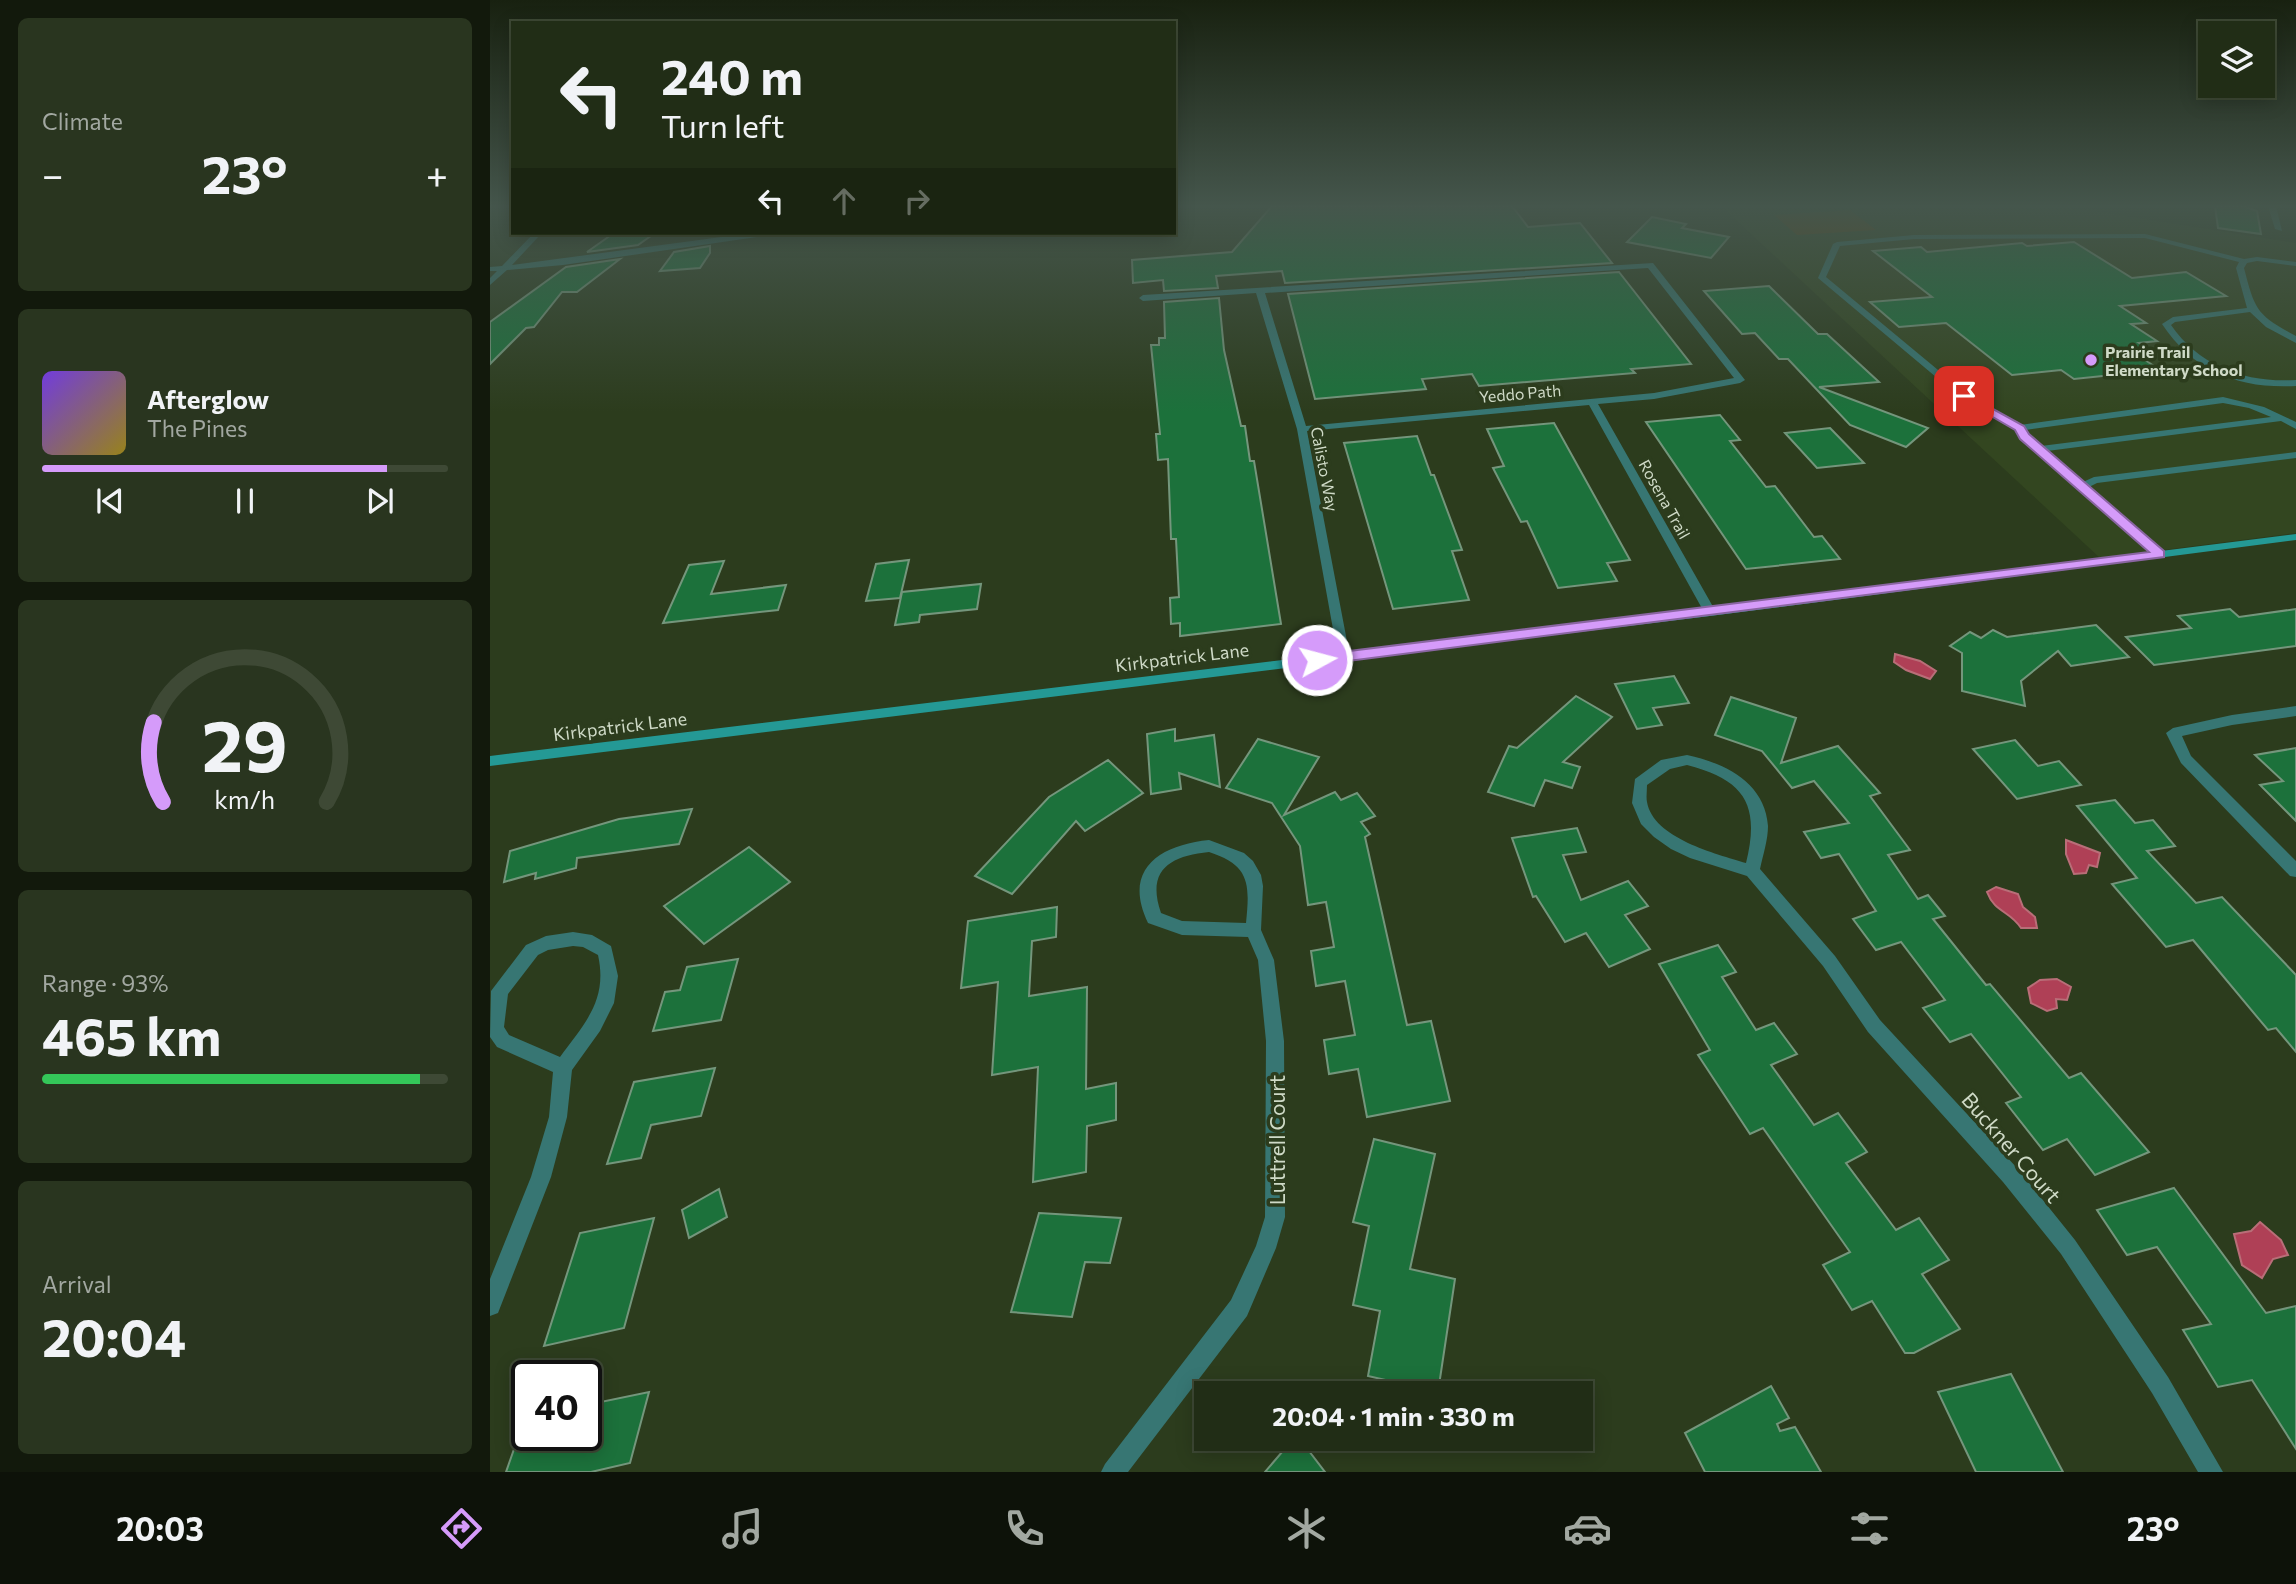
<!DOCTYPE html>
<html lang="en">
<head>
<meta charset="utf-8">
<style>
  body { margin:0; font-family:Commissioner,sans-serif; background:#29351f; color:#f1f3f6; height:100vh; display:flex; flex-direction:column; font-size:26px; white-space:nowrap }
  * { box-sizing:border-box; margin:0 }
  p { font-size:23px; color:#a2a8a1 }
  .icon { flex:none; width:38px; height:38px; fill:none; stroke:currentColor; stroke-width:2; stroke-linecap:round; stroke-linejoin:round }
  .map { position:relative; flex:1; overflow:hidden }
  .panel { display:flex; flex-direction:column; gap:18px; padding:18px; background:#12190c; width:490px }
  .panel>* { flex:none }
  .hud { position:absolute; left:21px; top:21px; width:665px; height:214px; border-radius:0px; box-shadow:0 4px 18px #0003,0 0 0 2px #3e4935; background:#212d16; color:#f1f3f6; overflow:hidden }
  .controls { position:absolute; left:1708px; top:21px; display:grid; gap:14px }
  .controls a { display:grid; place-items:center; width:77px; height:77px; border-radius:0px; background:#212d16; box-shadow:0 4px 18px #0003,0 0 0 2px #3e4935; font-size:35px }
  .speed { position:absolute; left:21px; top:1360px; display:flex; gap:14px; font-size:35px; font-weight:700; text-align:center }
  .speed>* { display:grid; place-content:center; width:91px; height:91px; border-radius:50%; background:#212d16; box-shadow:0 4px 18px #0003,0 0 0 2px #3e4935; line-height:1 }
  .speed .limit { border:4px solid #111; border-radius:10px; background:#fff; color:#111 }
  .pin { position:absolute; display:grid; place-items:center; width:60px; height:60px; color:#fff; margin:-30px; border-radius:14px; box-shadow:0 4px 10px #0006 }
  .me { position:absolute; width:77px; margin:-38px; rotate:83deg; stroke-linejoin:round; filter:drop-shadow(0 0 5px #0008) }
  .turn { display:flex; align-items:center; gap:24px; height:147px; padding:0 35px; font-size:32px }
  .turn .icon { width:91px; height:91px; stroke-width:2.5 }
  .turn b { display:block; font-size:49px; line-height:60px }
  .lanes { display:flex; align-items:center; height:66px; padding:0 35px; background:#0003; justify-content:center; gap:35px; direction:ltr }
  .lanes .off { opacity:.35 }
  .big { font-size:52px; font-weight:700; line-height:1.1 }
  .panel .tile { flex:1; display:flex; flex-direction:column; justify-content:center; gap:10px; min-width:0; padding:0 24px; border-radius:10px; background:#29351f }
  .panel .dial { align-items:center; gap:0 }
  .dial svg { height:182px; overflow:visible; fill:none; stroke:#3e4935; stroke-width:7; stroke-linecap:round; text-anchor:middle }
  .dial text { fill:#f1f3f6; stroke:none }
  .song { display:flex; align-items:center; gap:21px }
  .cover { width:84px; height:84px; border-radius:10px; background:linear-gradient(135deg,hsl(260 70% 55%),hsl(50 70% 35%)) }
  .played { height:7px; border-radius:4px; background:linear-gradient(90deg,#d59bfa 85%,#3e4935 85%) }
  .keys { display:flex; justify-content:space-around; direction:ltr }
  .heat { display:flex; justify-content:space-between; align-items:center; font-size:38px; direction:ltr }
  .charge { height:10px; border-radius:5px; background:linear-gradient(90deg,#34c759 93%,#3e4935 0) }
  .trip { position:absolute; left:704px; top:1381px; width:399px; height:70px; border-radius:0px; background:#212d16; box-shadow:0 4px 18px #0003,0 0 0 2px #3e4935; font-weight:700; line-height:70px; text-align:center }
  .dock { display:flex; height:112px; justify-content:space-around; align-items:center; background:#0d1209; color:#a2a8a1 }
  .dock .icon { width:49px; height:49px }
  .dock .active { color:#d59bfa }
  .dock b { font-size:32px; color:#f1f3f6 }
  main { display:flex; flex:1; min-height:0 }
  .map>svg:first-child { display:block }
  .built { fill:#334620 }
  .green { fill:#5f3d08 }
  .water { fill:#af4056; stroke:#b96e78; stroke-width:2 }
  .building { fill:#1c713b; stroke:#74967c; stroke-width:2 }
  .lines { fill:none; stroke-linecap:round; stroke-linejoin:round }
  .lane { fill:#377673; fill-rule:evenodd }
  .street { fill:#377673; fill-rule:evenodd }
  .secondary { fill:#249995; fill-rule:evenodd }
  .route { fill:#d59bfa; stroke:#8a65a2; stroke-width:2 }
  .poi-dot { fill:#d59bfa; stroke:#2c3c1d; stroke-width:2.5 }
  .labels { text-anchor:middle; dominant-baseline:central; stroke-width:7; stroke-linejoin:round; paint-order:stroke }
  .far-poi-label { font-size:16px; font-weight:bold; fill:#cfdac7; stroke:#2c3c1d; text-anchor:start }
  .far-street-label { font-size:16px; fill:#cfdac7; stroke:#2c3c1d }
  .street-label { font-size:18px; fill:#cfdac7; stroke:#2c3c1d }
  .near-street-label { font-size:21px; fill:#cfdac7; stroke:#2c3c1d }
</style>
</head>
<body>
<main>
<section class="panel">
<div class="tile"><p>Climate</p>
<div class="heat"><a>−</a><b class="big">23°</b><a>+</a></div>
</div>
<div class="tile">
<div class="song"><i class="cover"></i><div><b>Afterglow</b><p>The Pines</p></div></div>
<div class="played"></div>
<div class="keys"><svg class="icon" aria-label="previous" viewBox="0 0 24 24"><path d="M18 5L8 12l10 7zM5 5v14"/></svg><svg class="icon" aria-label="pause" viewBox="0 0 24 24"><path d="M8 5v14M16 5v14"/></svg><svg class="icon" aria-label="next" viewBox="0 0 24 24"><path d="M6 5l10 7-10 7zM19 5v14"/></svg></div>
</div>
<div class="tile dial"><svg viewBox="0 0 100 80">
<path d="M14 69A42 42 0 1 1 86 69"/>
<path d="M14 69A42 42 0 0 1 10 34" stroke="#d59bfa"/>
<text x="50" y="56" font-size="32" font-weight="700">29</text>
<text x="50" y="72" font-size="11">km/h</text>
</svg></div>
<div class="tile"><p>Range · 93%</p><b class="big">465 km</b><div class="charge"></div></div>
<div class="tile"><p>Arrival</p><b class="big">20:04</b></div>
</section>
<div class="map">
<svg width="1806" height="1472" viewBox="0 0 1806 1472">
  <rect width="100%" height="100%" fill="#2c3c1d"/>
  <polygon class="built" points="1231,206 1572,206 1806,243 1806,533 1610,558"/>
  <polygon class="green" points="1360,210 1386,230 1307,235 1284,215"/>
  <g class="water">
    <polygon points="1405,654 1430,661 1446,671 1440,679 1416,670 1404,662"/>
    <polygon points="1576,840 1610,853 1607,867 1599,865 1596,873 1584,874 1576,854"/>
    <path d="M1506,887L1528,894L1533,907L1545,917L1547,928H1531C1519,910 1505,913 1497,892Z"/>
    <polygon points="1567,979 1581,987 1577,1000 1566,999 1567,1008 1557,1011 1541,1003 1538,988 1550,980"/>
    <polygon points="1770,1222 1791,1240 1798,1255 1783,1259 1772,1278 1752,1265 1744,1234 1761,1231"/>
  </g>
  <g class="building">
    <polygon points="782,206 1022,206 1038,227 1090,223 1122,263 795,283 792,271 726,276 728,288 674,291 673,280 643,283 642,260 742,252"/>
    <polygon points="1725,206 1753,206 1767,211 1771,234 1728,228"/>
    <polygon points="1162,217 1196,224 1192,228 1239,237 1221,258 1137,242"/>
    <polygon points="124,233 165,233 148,245 97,252"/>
    <polygon points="1584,242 1642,278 1696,272 1736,296 1630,306 1656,323 1641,324 1667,341 1649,343 1664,352 1646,354 1670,370 1584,379 1571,370 1522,375 1456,323 1409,327 1380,302 1442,297 1383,251 1431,247 1437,252 1532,243 1537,246"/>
    <polygon points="220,246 220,253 210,268 170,271 184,252"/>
    <polygon points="130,259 87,292 72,292 44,327 36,328 0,364 0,322 76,267"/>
    <polygon points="1129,272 1201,364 1141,369 1145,373 989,386 982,374 932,379 936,389 825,399 798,294"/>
    <polygon points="1279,286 1328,334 1337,334 1389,382 1329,387 1438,428 1416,447 1360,425 1298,359 1289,359 1265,333 1252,334 1214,291"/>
    <polygon points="729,298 734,350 751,426 755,426 760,461 764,461 791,624 690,636 690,623 681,624 680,598 689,597 686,539 681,539 678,459 668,460 666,434 670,434 661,345 669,345 669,338 675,338 674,302"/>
    <polygon points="1230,415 1250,440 1240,441 1276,487 1285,486 1324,537 1332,536 1350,559 1256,569 1156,422"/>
    <polygon points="1064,423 1140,560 1117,563 1127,581 1068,588 1037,521 1031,522 1003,468 1014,466 997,429"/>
    <polygon points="1340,428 1374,463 1327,468 1295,433"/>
    <polygon points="927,436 941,475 944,475 972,550 962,551 979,600 903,609 854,443"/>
    <polygon points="419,560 410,598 376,601 386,564"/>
    <polygon points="234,561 221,594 296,585 288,610 173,623 199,565"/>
    <polygon points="491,584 487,609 430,615 429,622 405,625 412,592"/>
    <polygon points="1740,609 1749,617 1806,609 1806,646 1664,665 1636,637 1701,628 1688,616"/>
    <polygon points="1606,625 1639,657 1581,666 1568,651 1531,681 1535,706 1472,691 1472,653 1460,646 1480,632 1491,638 1503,630 1517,637"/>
    <polygon points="1184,676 1199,703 1163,708 1172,725 1147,729 1125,684"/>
    <polygon points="1086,696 1122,717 1073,762 1090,767 1082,788 1055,780 1044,806 998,792 1019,746 1027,748"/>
    <polygon points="1241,697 1306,718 1291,763 1348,746 1390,793 1380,796 1420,850 1398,855 1428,899 1438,895 1455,916 1443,919 1496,985 1500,984 1579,1078 1591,1073 1659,1152 1605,1175 1577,1139 1553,1150 1516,1103 1531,1097 1481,1034 1460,1042 1433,1008 1455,1000 1411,942 1386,950 1363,919 1386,911 1349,854 1331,858 1314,832 1359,823 1324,781 1302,788 1272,751 1225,735"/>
    <polygon points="685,729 685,741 724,735 730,787 689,773 691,789 661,794 657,734"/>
    <polygon points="768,739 829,757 794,815 845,792 851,800 867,793 885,816 871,822 880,834 875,837 917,1025 941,1021 960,1101 877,1117 868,1069 839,1074 834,1040 865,1035 855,981 826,986 821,951 844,947 836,902 818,905 810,846 782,803 736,788"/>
    <polygon points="1525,740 1548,766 1569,761 1591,785 1527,799 1483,749"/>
    <polygon points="1806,748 1806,821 1770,785 1793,781 1765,755"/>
    <polygon points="618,760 653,793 595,831 586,821 522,894 485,876 559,797"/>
    <polygon points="1625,800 1645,823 1663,820 1685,846 1657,851 1706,903 1732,897 1806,975 1806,1052 1786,1028 1778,1030 1703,940 1676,947 1622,884 1647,878 1587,806"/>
    <polygon points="202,809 189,844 87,858 86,868 45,879 46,873 14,882 20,851 129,819"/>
    <polygon points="1087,828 1096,852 1073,855 1091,900 1138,881 1158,906 1135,915 1160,949 1119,967 1096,933 1075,942 1046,896 1043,897 1022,838"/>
    <polygon points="259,847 300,882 214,944 174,906"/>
    <polygon points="567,907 566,937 542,941 539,996 597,987 596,1089 626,1083 626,1120 597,1126 596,1172 543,1182 548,1067 502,1075 508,982 471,988 478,921"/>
    <polygon points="1228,945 1246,972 1232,977 1266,1030 1284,1023 1307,1054 1281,1065 1324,1125 1348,1113 1377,1152 1356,1163 1406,1230 1429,1218 1459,1260 1432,1274 1470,1329 1424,1353 1415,1353 1382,1301 1362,1310 1333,1265 1360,1252 1273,1128 1260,1134 1208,1055 1220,1050 1169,964"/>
    <polygon points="248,959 231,1020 163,1031 175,992 190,990 197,967"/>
    <polygon points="225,1068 211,1116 161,1125 151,1158 117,1164 144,1082"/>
    <polygon points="884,1139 945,1154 920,1269 965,1279 948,1392 878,1376 890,1311 863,1305 879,1226 863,1222"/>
    <polygon points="1684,1188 1776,1313 1806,1306 1806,1449 1762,1380 1728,1387 1693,1330 1721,1324 1667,1247 1637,1255 1607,1210"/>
    <polygon points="229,1189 237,1217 199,1238 192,1210"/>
    <polygon points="549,1213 631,1218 620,1263 595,1262 582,1317 521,1312"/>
    <polygon points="164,1218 134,1328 54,1346 90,1233"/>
    <polygon points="1521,1374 1573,1472 1486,1472 1448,1392"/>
    <polygon points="1281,1386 1299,1418 1287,1424 1290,1431 1305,1427 1331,1472 1215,1472 1195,1433"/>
    <polygon points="159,1392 140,1463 101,1472 16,1472 29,1435 96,1435 96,1405"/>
    <polygon points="804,1438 809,1438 835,1472 775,1472"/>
  </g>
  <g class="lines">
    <g class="lane">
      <polygon points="1778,206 1786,206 1792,231 1785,229"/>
      <path d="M1655,234L1754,259L1767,257L1806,262V266L1767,261L1757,263L1754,268C1765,311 1767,315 1806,336V343L1776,327L1760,312L1685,322L1681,325C1710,367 1756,383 1806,380V386C1749,389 1704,372 1672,324L1683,317L1757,308L1746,268L1749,262L1655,238L1424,239L1350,246L1336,277L1477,394L1530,425L1733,397L1774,407L1806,422V429L1791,421L1557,451L1593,482L1604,477L1806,452V458L1607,483L1599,487L1674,551L1676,554L1670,558L1666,557L1530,438L1525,430L1471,398L1328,278L1343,244L1347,242L1424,235ZM1733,403L1759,408L1781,417L1551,446L1535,430Z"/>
    </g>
    <g class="street">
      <polygon points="44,233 52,233 22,265 254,234 295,233 73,265 17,270 0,285 0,278 7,271 0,271 0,267 12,266"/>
      <path d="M1163,263L1255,380L1250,383L1164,399L1108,404L1226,612L1224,615H1216L1214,612L1099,405L817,431L860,657L854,661L848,657L807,429L766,293L653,301L649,298L653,295ZM1158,268L1244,378L1164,393L816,426L775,293Z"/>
      <polygon points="1806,706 1806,716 1742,725 1692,736 1701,756 1806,861 1806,877 1800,876 1691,763 1676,733 1683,728 1742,715"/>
      <path d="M1197,755C1234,763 1275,782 1278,826C1278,840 1273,855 1270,869L1345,956L1390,1020L1527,1168L1585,1240L1678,1377L1733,1472H1708L1662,1393L1571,1254L1513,1182L1378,1032L1333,966L1257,876L1200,858L1181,849L1164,837L1151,824L1142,803L1145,779L1171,760ZM1197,765C1256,780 1270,806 1256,863C1226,854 1163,838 1157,802C1156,797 1157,791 1157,785L1180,769Z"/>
      <path d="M719,840L754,853L763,861L771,875L773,886L771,930L784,960L794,1041L795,1217L786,1248L757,1316L638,1472H611L615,1464L741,1300L766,1246L775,1217L776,1041L768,960L758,937L692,935L658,923C632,869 670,845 719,840ZM719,852C760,865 760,884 756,923L692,921L671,913C656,870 680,856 719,852Z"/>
      <path d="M83,932L102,935L121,946L128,976L124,1003L110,1031L82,1070L77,1117L61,1177L8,1313L0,1316V1279L41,1177L59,1117L63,1072L7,1047L0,1037L1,991L36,945L56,936ZM83,946L93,947L108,955C118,1000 95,1023 70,1057L19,1035L14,1027L18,994L48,955L58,950Z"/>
    </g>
    <polygon class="secondary" points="1806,534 1806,540 1220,616 0,766 0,756 1220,608"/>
  </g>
  <linearGradient id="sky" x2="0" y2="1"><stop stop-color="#182110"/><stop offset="0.5" stop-color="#45564c"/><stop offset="1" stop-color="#45564c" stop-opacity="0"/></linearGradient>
  <rect width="1806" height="412" fill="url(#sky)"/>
  <polygon class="route" points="1474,393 1534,426 1539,434 1674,551 1674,557 827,665 819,660 827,655 1659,552 1530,439 1525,430 1470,398 1468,396"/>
  <circle class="poi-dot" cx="1601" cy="360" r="7"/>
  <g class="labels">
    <g class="far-poi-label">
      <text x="1615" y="351">Prairie Trail<tspan x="1615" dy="18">Elementary School</tspan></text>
    </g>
    <g class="far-street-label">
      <text transform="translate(1030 393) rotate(-5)">Yeddo Path</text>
      <text transform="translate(835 469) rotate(79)">Calisto Way</text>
      <text transform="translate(1175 499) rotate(61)">Rosena Trail</text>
    </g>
    <g class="street-label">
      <text transform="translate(692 657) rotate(-7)">Kirkpatrick Lane</text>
      <text transform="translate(130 726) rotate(-7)">Kirkpatrick Lane</text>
    </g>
    <g class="near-street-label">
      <text transform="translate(786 1140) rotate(-90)">Luttrell Court</text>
      <text transform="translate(1522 1147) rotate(49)">Buckner Court</text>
    </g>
  </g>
</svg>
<div class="controls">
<a><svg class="icon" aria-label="layers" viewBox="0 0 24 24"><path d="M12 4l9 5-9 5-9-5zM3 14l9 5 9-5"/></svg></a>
</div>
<div class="speed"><div class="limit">40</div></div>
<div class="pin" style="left:1474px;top:396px;background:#d93025"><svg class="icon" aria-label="arrive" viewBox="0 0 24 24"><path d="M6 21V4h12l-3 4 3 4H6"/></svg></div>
<svg class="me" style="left:827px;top:660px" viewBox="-20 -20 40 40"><circle r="17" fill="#d59bfa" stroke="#fff" stroke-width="3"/><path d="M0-11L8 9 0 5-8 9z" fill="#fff"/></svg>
<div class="trip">20:04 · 1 min · 330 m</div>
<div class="hud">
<div class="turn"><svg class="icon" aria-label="left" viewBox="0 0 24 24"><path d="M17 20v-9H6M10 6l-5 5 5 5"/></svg><div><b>240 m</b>Turn left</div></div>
<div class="lanes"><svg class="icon" aria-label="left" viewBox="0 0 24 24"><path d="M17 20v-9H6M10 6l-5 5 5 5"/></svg><svg class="icon off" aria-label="ahead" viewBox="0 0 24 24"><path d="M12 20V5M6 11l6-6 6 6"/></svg><svg class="icon off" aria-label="right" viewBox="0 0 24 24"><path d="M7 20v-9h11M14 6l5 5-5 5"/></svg></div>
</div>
</div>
</main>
<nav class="dock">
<b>20:03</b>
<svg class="icon active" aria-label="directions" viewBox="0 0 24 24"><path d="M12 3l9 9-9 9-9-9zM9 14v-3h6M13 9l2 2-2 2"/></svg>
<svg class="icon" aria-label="music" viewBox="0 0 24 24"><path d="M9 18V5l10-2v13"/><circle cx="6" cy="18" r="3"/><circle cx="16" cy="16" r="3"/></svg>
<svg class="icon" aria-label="phone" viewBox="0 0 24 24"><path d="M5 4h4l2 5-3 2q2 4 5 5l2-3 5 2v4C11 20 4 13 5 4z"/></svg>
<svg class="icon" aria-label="climate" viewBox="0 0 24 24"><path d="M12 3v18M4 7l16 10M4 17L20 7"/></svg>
<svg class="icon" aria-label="car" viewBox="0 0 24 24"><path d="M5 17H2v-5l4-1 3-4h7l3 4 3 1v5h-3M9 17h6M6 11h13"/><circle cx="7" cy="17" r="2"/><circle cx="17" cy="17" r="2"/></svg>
<svg class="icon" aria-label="filters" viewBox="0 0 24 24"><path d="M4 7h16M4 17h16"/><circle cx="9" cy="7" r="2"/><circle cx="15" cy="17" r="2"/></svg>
<b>23°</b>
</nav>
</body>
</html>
